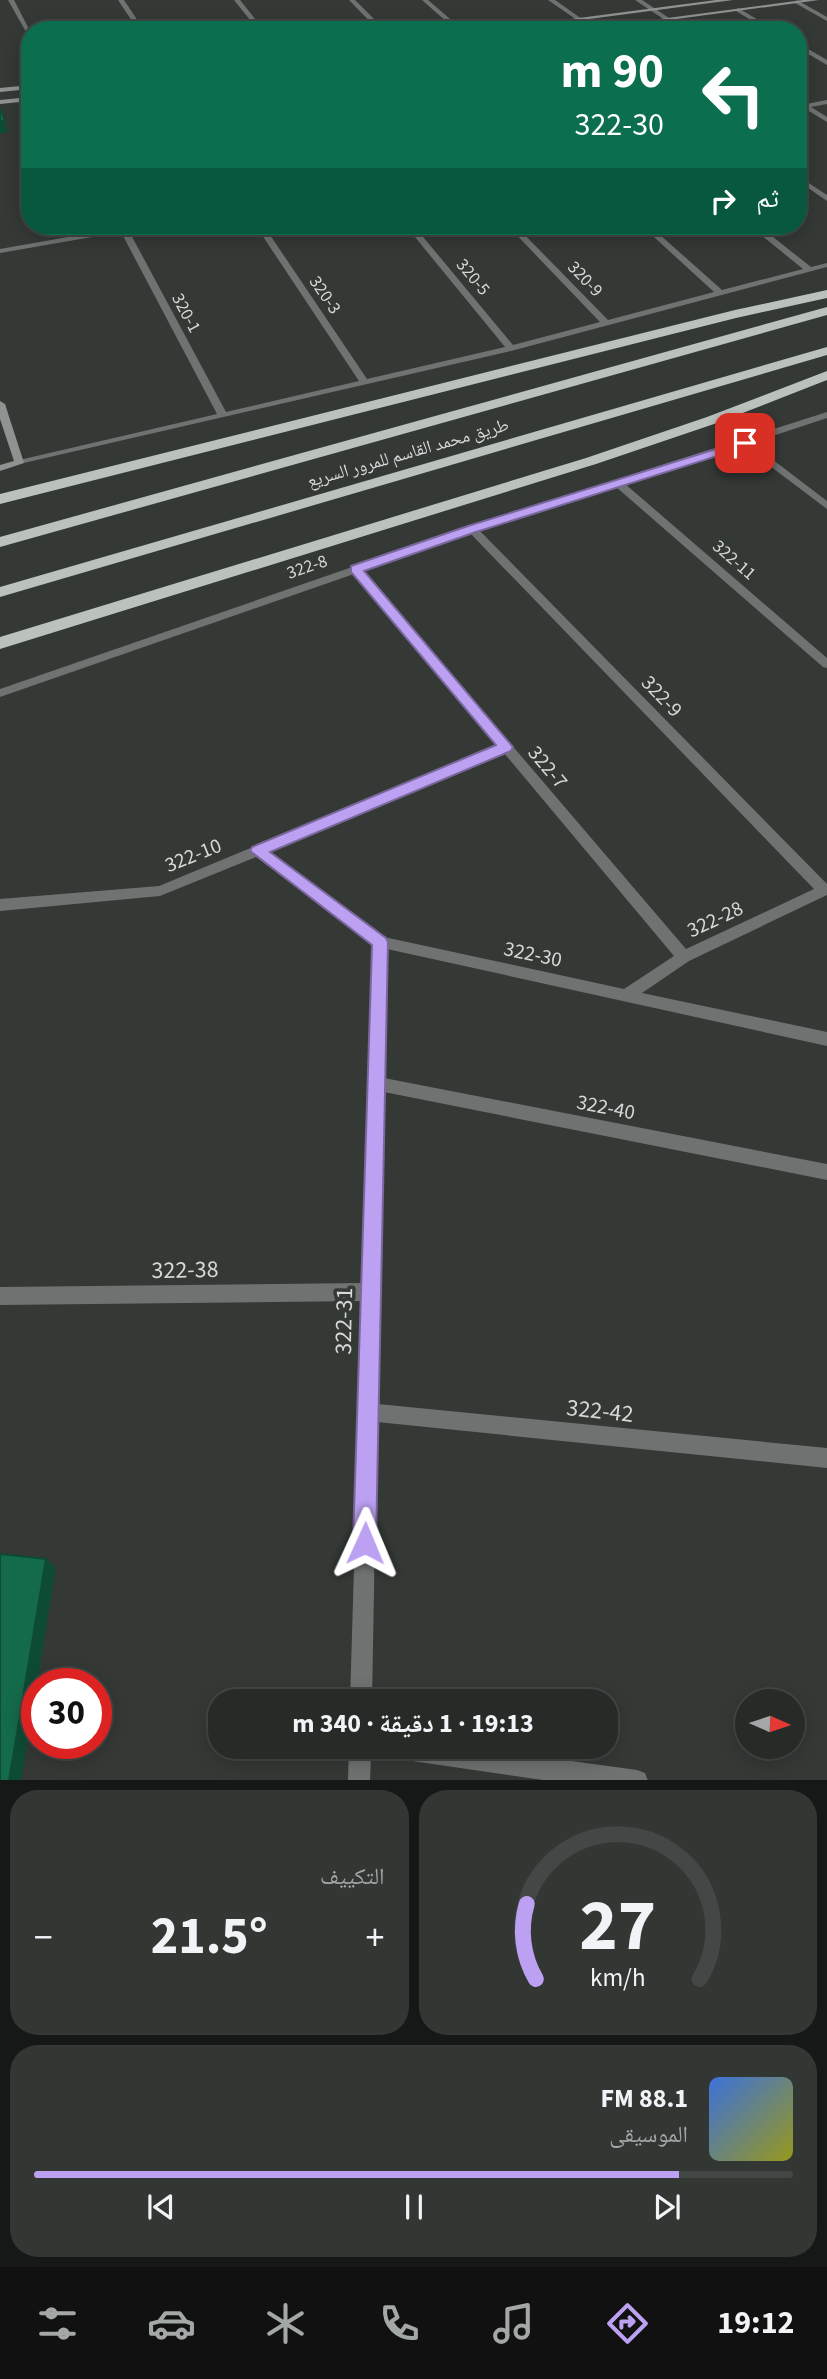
<!DOCTYPE html>
<html lang="ar">
<head>
<meta charset="utf-8">
<style>
  body { margin:0; font-family:"Source Sans 3","Noto Naskh Arabic",sans-serif; background:#333734; color:#f1f3f6; direction:rtl; height:100vh; display:flex; flex-direction:column; font-size:26px; white-space:nowrap }
  * { box-sizing:border-box; margin:0 }
  p { font-size:23px; color:#a4a7a8 }
  .icon { flex:none; width:38px; height:38px; fill:none; stroke:currentColor; stroke-width:2; stroke-linecap:round; stroke-linejoin:round }
  .map { position:relative; height:1780px; overflow:hidden; direction:ltr }
  .side { display:flex; flex-direction:column; gap:10px; padding:10px; background:#151816; flex:1 }
  .side>* { flex:none }
  .banner { position:absolute; left:21px; top:21px; width:786px; height:214px; border-radius:28px; box-shadow:0 4px 18px #0003,0 0 0 2px #434745; direction:rtl; background:#0b6e4f; color:#fff; overflow:hidden }
  .needle { width:46px; rotate:93deg }
  .controls { position:absolute; left:735px; top:1689px; display:grid; gap:14px }
  .controls a { display:grid; place-items:center; width:70px; height:70px; border-radius:50%; background:#272b28; box-shadow:0 4px 18px #0003,0 0 0 2px #434745; font-size:35px }
  .speed { position:absolute; left:21px; top:1668px; display:flex; gap:14px; font-size:35px; font-weight:700; text-align:center }
  .speed>* { display:grid; place-content:center; width:91px; height:91px; border-radius:50%; background:#272b28; box-shadow:0 4px 18px #0003,0 0 0 2px #434745; line-height:1 }
  .speed .limit { border:10px solid #d22; background:#fff; color:#111 }
  .pin { position:absolute; display:grid; place-items:center; width:60px; height:60px; color:#fff; margin:-30px; border-radius:14px; box-shadow:0 4px 10px #0006 }
  .me { position:absolute; width:77px; margin:-38px; rotate:1deg; stroke-linejoin:round; filter:drop-shadow(0 0 5px #0008) }
  .turn { display:flex; align-items:center; gap:24px; height:147px; padding:0 28px; font-size:32px }
  .turn .icon { width:91px; height:91px; stroke-width:2.5 }
  .turn b { display:block; font-size:49px; line-height:60px }
  .then { display:flex; align-items:center; height:66px; padding:0 28px; background:#0003; gap:14px; font-size:26px }
  .big { font-size:52px; font-weight:700; line-height:1.1 }
  .side .widget { flex:1; display:flex; flex-direction:column; justify-content:center; gap:10px; min-width:0; padding:0 24px; border-radius:28px; background:#333734 }
  .side .dial { align-items:center; gap:0 }
  .dial svg { height:182px; overflow:visible; fill:none; stroke:#434745; stroke-width:7; stroke-linecap:round; text-anchor:middle }
  .dial text { fill:#f1f3f6; stroke:none }
  .song { display:flex; align-items:center; gap:21px }
  .cover { width:84px; height:84px; border-radius:10px; background:linear-gradient(135deg,hsl(220 70% 55%),hsl(60 70% 35%)) }
  .played { height:7px; border-radius:4px; background:linear-gradient(90deg,#bca0f2 85%,#434745 85%) }
  .keys { display:flex; justify-content:space-around; direction:ltr }
  .heat { display:flex; justify-content:space-between; align-items:center; font-size:38px; direction:ltr }
  .side .tiles { flex:1; display:grid; gap:10px; grid-template-columns:1fr 1fr }
  .widget:last-child { grid-column:span 2 }
  .trip { position:absolute; left:208px; top:1689px; width:410px; height:70px; border-radius:28px; background:#272b28; box-shadow:0 4px 18px #0003,0 0 0 2px #434745; font-weight:700; line-height:70px; text-align:center; direction:rtl }
  .tabs { display:flex; height:112px; justify-content:space-around; align-items:center; background:#101110; color:#a4a7a8 }
  .tabs .icon { width:49px; height:49px }
  .tabs .active { color:#bca0f2 }
  .tabs b { font-size:32px; color:#f1f3f6 }
  .map>svg:first-child { display:block }
  .lines { fill:none; stroke-linecap:round; stroke-linejoin:round }
  .street { fill:#6f7270; fill-rule:evenodd }
  .secondary { fill:#8e9290; fill-rule:evenodd }
  .highway { fill:#bbc2be; fill-rule:evenodd }
  .shaded-wall { fill:#0e4b34 }
  .building { fill:#146b4a; stroke:#0e4b34; stroke-width:2 }
  .route { fill:#bca0f2; stroke:#7a689d; stroke-width:2 }
  .labels { text-anchor:middle; dominant-baseline:central; stroke-width:7; stroke-linejoin:round; paint-order:stroke }
  .far-street-label { font-size:18px; fill:#d6d9d7; stroke:#343936 }
  .street-label { font-size:21px; fill:#d6d9d7; stroke:#343936 }
  .near-street-label { font-size:24px; fill:#d6d9d7; stroke:#343936 }
</style>
</head>
<body>
<div class="map">
<svg width="827" height="1781" viewBox="0 0 827 1781">
  <rect width="100%" height="100%" fill="#343936"/>
  <g class="lines">
    <g class="street">
      <polygon points="8,0 14,0 30,31 30,39"/>
      <polygon points="118,0 124,0 144,30 138,30"/>
      <polygon points="234,0 240,0 264,30 258,30"/>
      <polygon points="349,0 355,0 385,30 378,30"/>
      <polygon points="422,0 428,0 463,30 456,30"/>
      <polygon points="548,0 555,0 582,19 577,20"/>
      <polygon points="635,0 642,0 687,30 680,30"/>
      <polygon points="797,0 827,17 827,21 795,3"/>
      <polygon points="738,8 740,9 775,30 767,30 736,11"/>
      <polygon points="798,43 827,60 827,65 798,48"/>
      <polygon points="798,100 806,104 827,100 827,104 811,107 827,117 827,122 804,108 799,108"/>
      <polygon points="798,176 827,195 827,201 798,181"/>
      <polygon points="118,226 149,226 129,231 226,412 359,381 256,226 264,226 367,379 505,347 406,226 414,226 513,345 600,322 508,226 516,226 608,320 714,292 642,226 650,226 722,290 803,269 750,226 759,226 811,267 827,263 827,267 511,351 15,465 15,461 217,414 121,232 0,253 0,249 119,228"/>
      <path d="M827,412V418L751,443L827,501V509L742,445L624,483L827,658V668L823,667L615,486L479,530L827,884V895L689,961L642,993L827,1032V1046L387,949L384,1078L827,1164V1180L384,1092L378,1404L827,1448V1468L377,1422L372,1701H350L362,1301L0,1305V1287L363,1283L373,944L256,857L160,896L0,911V899L159,886L498,745L354,574L0,697V689L468,527ZM470,533L814,889L686,949L363,571ZM504,753L674,956L624,989L384,937L268,852Z"/>
      <polygon points="349,1746 462,1746 637,1770 645,1773 648,1781 550,1781 371,1755 370,1781 348,1781"/>
    </g>
    <g class="secondary">
      <polygon points="716,0 733,0 506,30 487,30"/>
      <polygon points="803,0 819,0 595,30 576,30"/>
      <polygon points="30,85 30,89 0,92 0,88"/>
      <polygon points="30,97 30,101 0,104 0,100"/>
      <polygon points="0,401 5,404 24,463 0,471 0,465 14,461 0,419"/>
    </g>
    <g class="highway">
      <polygon points="827,290 827,298 736,318 0,504 0,494 735,310"/>
      <polygon points="827,307 827,315 0,547 0,537"/>
      <polygon points="827,347 827,355 0,597 0,587"/>
      <polygon points="827,371 827,380 717,423 596,464 0,649 0,637 586,458 707,417"/>
    </g>
  </g>
  <g class="shaded-wall">
    <polygon points="0,121 5,121 8,132 0,133"/>
    <polygon points="46,1559 56,1568 21,1781 9,1781"/>
  </g>
  <g class="building">
    <polygon points="0,108 5,121 0,121"/>
    <polygon points="0,1554 46,1559 9,1781 0,1781"/>
  </g>
  <polygon class="route" points="745,440 751,443 749,446 476,532 364,571 513,747 511,751 270,852 386,938 388,942 376,1543 373,1551 365,1555 356,1551 353,1543 372,945 250,851 252,847 496,745 351,572 351,566 468,526"/>
  <g class="labels">
    <g class="far-street-label">
      <text transform="translate(473 277) rotate(50)">320-5</text>
      <text transform="translate(585 279) rotate(46)">320-9</text>
      <text transform="translate(325 295) rotate(56)">320-3</text>
      <text transform="translate(186 313) rotate(62)">320-1</text>
      <text transform="translate(408 453) rotate(-16)">طريق محمد القاسم للمرور السريع</text>
      <text transform="translate(734 560) rotate(41)">322-11</text>
      <text transform="translate(307 567) rotate(-19)">322-8</text>
    </g>
    <g class="street-label">
      <text transform="translate(662 696) rotate(46)">322-9</text>
      <text transform="translate(548 767) rotate(50)">322-7</text>
      <text transform="translate(193 855) rotate(-22)">322-10</text>
      <text transform="translate(715 919) rotate(-25)">322-28</text>
      <text transform="translate(533 954) rotate(12)">322-30</text>
      <text transform="translate(606 1107) rotate(11)">322-40</text>
    </g>
    <g class="near-street-label">
      <text transform="translate(185 1270) rotate(-1)">322-38</text>
      <text transform="translate(344 1321) rotate(-89)">322-31</text>
      <text transform="translate(600 1411) rotate(6)">322-42</text>
    </g>
  </g>
</svg>
<div class="controls">
<a><svg class="needle" viewBox="-14 -14 28 28"><path d="M0-13l5 13h-10z" fill="#e53935"/><path d="M0 13l5-13h-10z" fill="#a4a7a8"/></svg></a>
</div>
<div class="speed"><div class="limit">30</div></div>
<div class="pin" style="left:745px;top:443px;background:#d93025"><svg class="icon" aria-label="arrive" viewBox="0 0 24 24"><path d="M6 21V4h12l-3 4 3 4H6"/></svg></div>
<svg class="me" style="left:365px;top:1543px" viewBox="-20 -20 40 40"><path d="M0-17L14 15 0 8-14 15z" fill="#bca0f2" stroke="#fff" stroke-width="4"/></svg>
<div class="trip">19:13 · 1 دقيقة · 340 m</div>
<div class="banner">
<div class="turn"><svg class="icon" aria-label="left" viewBox="0 0 24 24"><path d="M17 20v-9H6M10 6l-5 5 5 5"/></svg><div><b>90 m</b>322-30</div></div>
<div class="then">ثم<svg class="icon" aria-label="right" viewBox="0 0 24 24"><path d="M7 20v-9h11M14 6l5 5-5 5"/></svg></div>
</div>
</div>
<section class="side">
<div class="tiles">
<div class="widget dial"><svg viewBox="0 0 100 80">
<path d="M14 69A42 42 0 1 1 86 69"/>
<path d="M14 69A42 42 0 0 1 10 36" stroke="#bca0f2"/>
<text x="50" y="56" font-size="32" font-weight="700">27</text>
<text x="50" y="72" font-size="11">km/h</text>
</svg></div>
<div class="widget"><p>التكييف</p>
<div class="heat"><a>−</a><b class="big">21.5°</b><a>+</a></div>
</div>
<div class="widget">
<div class="song"><i class="cover"></i><div><b>88.1 FM</b><p>الموسيقى</p></div></div>
<div class="played"></div>
<div class="keys"><svg class="icon" aria-label="previous" viewBox="0 0 24 24"><path d="M18 5L8 12l10 7zM5 5v14"/></svg><svg class="icon" aria-label="pause" viewBox="0 0 24 24"><path d="M8 5v14M16 5v14"/></svg><svg class="icon" aria-label="next" viewBox="0 0 24 24"><path d="M6 5l10 7-10 7zM19 5v14"/></svg></div>
</div>
</div>
</section>
<nav class="tabs">
<b>19:12</b>
<svg class="icon active" aria-label="directions" viewBox="0 0 24 24"><path d="M12 3l9 9-9 9-9-9zM9 14v-3h6M13 9l2 2-2 2"/></svg>
<svg class="icon" aria-label="music" viewBox="0 0 24 24"><path d="M9 18V5l10-2v13"/><circle cx="6" cy="18" r="3"/><circle cx="16" cy="16" r="3"/></svg>
<svg class="icon" aria-label="phone" viewBox="0 0 24 24"><path d="M5 4h4l2 5-3 2q2 4 5 5l2-3 5 2v4C11 20 4 13 5 4z"/></svg>
<svg class="icon" aria-label="climate" viewBox="0 0 24 24"><path d="M12 3v18M4 7l16 10M4 17L20 7"/></svg>
<svg class="icon" aria-label="car" viewBox="0 0 24 24"><path d="M5 17H2v-5l4-1 3-4h7l3 4 3 1v5h-3M9 17h6M6 11h13"/><circle cx="7" cy="17" r="2"/><circle cx="17" cy="17" r="2"/></svg>
<svg class="icon" aria-label="filters" viewBox="0 0 24 24"><path d="M4 7h16M4 17h16"/><circle cx="9" cy="7" r="2"/><circle cx="15" cy="17" r="2"/></svg>
</nav>
</body>
</html>
